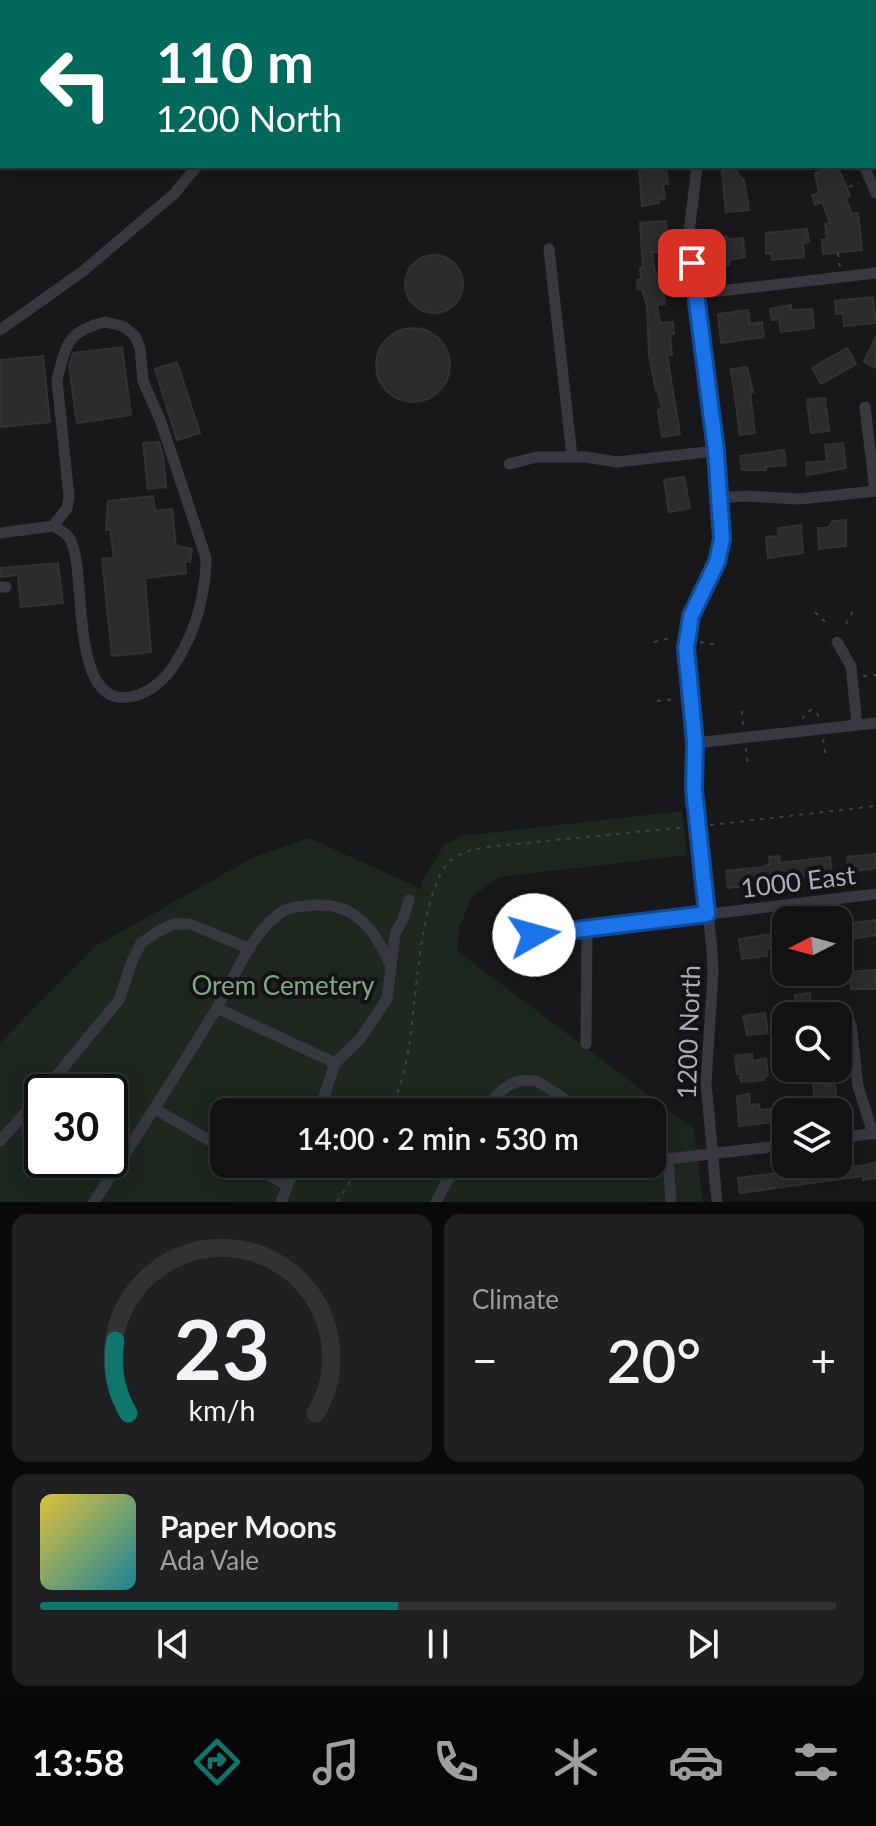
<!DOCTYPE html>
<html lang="en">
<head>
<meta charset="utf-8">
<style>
  body { margin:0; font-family:Lato,sans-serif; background:#1f2022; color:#f1f3f6; height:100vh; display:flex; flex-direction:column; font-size:30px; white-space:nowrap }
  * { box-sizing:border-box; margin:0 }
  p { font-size:26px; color:#9c9ea0 }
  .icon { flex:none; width:44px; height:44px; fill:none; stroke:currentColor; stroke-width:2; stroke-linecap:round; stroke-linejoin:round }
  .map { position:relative; height:1202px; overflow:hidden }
  .panel { display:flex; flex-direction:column; gap:12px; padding:12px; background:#0a0a0b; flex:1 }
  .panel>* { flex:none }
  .hud { position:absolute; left:0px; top:0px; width:876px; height:168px; box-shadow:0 4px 20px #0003,0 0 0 2px #313234; background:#00695c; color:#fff; overflow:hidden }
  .needle { width:52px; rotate:264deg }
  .buttons { position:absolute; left:772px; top:906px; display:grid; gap:16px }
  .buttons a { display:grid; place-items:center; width:80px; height:80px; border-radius:16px; background:#121214; box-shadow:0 4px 20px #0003,0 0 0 2px #313234; font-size:40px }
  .speed { position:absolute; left:24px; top:1074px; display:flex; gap:16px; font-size:40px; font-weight:700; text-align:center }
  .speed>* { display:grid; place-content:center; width:104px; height:104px; border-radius:50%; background:#121214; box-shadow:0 4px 20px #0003,0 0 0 2px #313234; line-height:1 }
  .speed .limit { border:4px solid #111; border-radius:12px; background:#fff; color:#111 }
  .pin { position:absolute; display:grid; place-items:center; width:68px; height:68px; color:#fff; margin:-34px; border-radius:16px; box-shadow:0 4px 12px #0006 }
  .me { position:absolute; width:88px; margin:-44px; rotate:83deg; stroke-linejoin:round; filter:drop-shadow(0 0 6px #0008) }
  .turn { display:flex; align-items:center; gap:28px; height:168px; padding:0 24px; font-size:36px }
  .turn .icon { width:104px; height:104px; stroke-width:2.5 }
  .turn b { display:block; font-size:56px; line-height:68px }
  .big { font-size:60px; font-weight:600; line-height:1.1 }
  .panel .tile { flex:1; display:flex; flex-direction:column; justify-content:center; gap:12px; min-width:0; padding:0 28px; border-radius:16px; background:#1f2022 }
  .panel .dial { align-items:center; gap:0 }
  .dial svg { height:208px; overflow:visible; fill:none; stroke:#313234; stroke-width:7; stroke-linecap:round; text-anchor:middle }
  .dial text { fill:#f1f3f6; stroke:none }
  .song { display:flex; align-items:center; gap:24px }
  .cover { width:96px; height:96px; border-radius:12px; background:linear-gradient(135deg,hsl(50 70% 55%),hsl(190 70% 35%)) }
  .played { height:8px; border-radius:4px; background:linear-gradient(90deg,#0f766e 45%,#313234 45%) }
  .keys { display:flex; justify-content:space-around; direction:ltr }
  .heat { display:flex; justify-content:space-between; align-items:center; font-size:44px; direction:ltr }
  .panel .tiles { flex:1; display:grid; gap:12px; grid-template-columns:1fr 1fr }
  .tile:last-child { grid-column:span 2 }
  .trip { position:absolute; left:210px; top:1098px; width:456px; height:80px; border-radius:16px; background:#121214; box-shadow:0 4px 20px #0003,0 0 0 2px #313234; font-weight:600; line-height:80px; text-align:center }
  .dock { display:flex; height:128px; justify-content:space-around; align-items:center; background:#070708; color:#9c9ea0 }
  .dock .icon { width:56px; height:56px }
  .dock .active { color:#0f766e }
  .dock b { font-size:36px; color:#f1f3f6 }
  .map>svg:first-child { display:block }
  .green { fill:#1d261f; fill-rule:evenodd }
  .building { fill:#2b2b2e; stroke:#323136; stroke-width:2 }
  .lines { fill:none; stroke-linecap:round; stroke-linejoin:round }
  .path { stroke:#3e4047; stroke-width:2; stroke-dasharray:4 6; stroke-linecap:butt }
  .minor { stroke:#383940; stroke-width:11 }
  .route-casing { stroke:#114b97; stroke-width:20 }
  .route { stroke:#1a73e8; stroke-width:14 }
  .labels { text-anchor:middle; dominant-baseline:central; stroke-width:8; stroke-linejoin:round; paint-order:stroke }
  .street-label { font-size:26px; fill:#a9acbb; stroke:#131315 }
  .park-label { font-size:26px; fill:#7ea885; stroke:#131315 }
</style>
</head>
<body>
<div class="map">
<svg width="876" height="1202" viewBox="0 0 876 1202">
  <rect width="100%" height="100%" fill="#18181a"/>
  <path class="green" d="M682,811L687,855L499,877L472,897L459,928L457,951L694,1129L703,1202H0V1043L96,946L252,858L309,838L422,889V881L444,845L461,836ZM42,1092H110V1160H42ZM224,1112H652V1164H224Z"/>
  <g class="building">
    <polygon points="654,166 655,172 666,170 668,184 663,184 665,199 658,200 659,203 642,206 639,167"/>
    <polygon points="837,166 850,195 846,199 852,214 858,213 862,250 823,254 822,240 827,239 825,224 830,223 822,202 815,205 812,195 819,193 815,173"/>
    <polygon points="737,168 738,175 744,180 749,210 726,212 722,171"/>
    <polygon points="666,221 667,234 662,234 663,252 652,252 655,273 668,271 669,284 663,284 665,304 657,305 660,323 673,322 674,334 670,334 672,355 667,355 680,434 662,437 658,410 662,409 658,391 656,391 649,355 647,307 642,288 638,289 637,280 641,279 640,268 643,267 640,223"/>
    <polygon points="807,229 809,242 803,243 804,257 772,260 771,253 766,254 766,233"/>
    <polygon points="726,236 729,240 743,238 745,257 729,260 729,265 717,266 716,249 721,249 720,241"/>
    <circle cx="434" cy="284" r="29"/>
    <polygon points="873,297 876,323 844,326 843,313 836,314 835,301"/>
    <polygon points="791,305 791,310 812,309 814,328 781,332 779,319 772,320 770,309"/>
    <polygon points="748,310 750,324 762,322 764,337 721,343 718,314"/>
    <circle cx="413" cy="365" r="37"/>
    <polygon points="876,336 876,368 864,362"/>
    <polygon points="122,347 131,415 77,423 69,366 73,353"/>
    <polygon points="847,348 856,364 821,384 812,368"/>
    <polygon points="43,356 50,422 0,427 0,360"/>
    <polygon points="177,362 200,433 177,440 155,369"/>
    <polygon points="747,367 753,392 750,392 755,433 740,435 731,369"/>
    <polygon points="825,398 829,431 811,433 807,400"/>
    <polygon points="159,442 163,456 166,487 148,489 143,443"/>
    <polygon points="843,443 846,468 807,475 806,463 827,461 825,445"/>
    <polygon points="784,450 786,465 766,467 766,470 742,470 740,456"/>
    <polygon points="684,477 690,508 669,512 664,480"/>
    <polygon points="153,496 155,511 172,509 176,546 192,549 190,562 185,561 186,573 145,578 151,652 112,656 102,559 114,558 110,529 106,530 108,501"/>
    <polygon points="846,520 846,546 819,549 818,528 828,528 833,521"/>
    <polygon points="801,525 803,553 768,558 766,537 779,536 778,528"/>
    <polygon points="58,563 63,603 21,607 18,575 0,577 0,568"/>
    <polygon points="876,854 876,868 848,872 847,857"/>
    <polygon points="779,856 780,863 830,857 832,876 817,877 817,874 796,877 797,880 728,888 726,871 763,867 770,864 769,857"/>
    <polygon points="876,920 876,935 838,941 838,925"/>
    <polygon points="786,932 786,947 766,949 767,956 742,959 739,939"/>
    <polygon points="876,970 875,989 851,989 849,972"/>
    <polygon points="810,993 812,1016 797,1016 795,995"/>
    <polygon points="765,1013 768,1033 747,1035 743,1016"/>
    <polygon points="752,1054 752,1061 766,1059 768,1076 763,1077 764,1080 741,1082 740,1074 737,1074 735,1056"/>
    <polygon points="808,1068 832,1068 832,1073 822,1075 824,1086 835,1084 838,1112 786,1112 786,1121 739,1126 737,1096 749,1094 750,1105 759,1104 760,1110 782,1107 782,1101 794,1100 795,1105 815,1103 812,1076 809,1076"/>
    <polygon points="876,1162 876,1178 863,1180 863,1176 740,1193 738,1178 846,1164 846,1167 866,1165"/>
  </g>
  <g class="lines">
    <g class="path">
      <polyline points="876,130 876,135"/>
      <polyline points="874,140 876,140"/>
      <polyline points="849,187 859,183"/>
      <polyline points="838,253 840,268"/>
      <polyline points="815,612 828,625"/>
      <polyline points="846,624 853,611"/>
      <polyline points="654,642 673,637"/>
      <polyline points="700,642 716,645"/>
      <polyline points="863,676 876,675"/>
      <polyline points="657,701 677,699"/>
      <polyline points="742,711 743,725"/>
      <polyline points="803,719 804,714 811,710 817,713 819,718"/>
      <polyline points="823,739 826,757"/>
      <polyline points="746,748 748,767"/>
      <polyline points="710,825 876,806"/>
      <path d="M391,1112C399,1090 405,1070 409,1047C416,1003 420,892 449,862C461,850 478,849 495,846L685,827"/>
      <polyline points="337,1202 361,1164"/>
    </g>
    <g class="minor">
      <polyline points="429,0 430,2"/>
      <polyline points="193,2 194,0"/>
      <polyline points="697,166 689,233 716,451 722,539 717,562 691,616 686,648 695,743 694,789 712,949 713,973 706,1083 717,1202"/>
      <polyline points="864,166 876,193"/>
      <polyline points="549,249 572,456"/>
      <polyline points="695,294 876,273"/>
      <path d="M105,322L123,326L135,336L140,348L143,381L161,422L206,558C206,585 199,618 187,642C176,665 163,686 138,695C67,718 88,578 71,541C67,533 60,530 53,526L67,508L69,497L57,380C66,345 67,331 105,322Z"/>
      <polyline points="0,330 82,272 174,194 197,166"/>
      <polyline points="865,407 875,491"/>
      <polyline points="509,464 537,457 586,457 617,462 716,451"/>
      <polyline points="720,498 745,496 800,499 876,491"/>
      <polyline points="0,533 53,526"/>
      <polyline points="0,587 6,587"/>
      <polyline points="837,642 851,666 857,725"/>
      <polyline points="695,743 876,723"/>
      <polyline points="534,935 876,894"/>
      <polyline points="217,1008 335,1063"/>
      <polyline points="851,1024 858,1086 873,1134"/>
      <polyline points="586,1044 587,928"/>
      <polyline points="43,1092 119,1000 132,961 141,943 157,932 173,924 190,924 250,949"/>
      <polyline points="155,1109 224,1149"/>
      <polyline points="319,1112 335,1063 360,1039 387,999 395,934 403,919 409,900"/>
      <path d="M485,1112C494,1095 512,1076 535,1081C544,1083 573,1106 583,1112"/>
      <polyline points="838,1138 876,1133"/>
      <polyline points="0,1141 42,1094"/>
      <polyline points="652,1154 668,1159 671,1202"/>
      <polyline points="668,1159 786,1145"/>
      <polyline points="250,1164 286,1185"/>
      <path d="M94,1202C135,1139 176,1076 215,1011C235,978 249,934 283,911C289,907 298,907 306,906C353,899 375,928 391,967"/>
      <polyline points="281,1202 296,1164"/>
      <polyline points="436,1202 456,1164"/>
    </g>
  </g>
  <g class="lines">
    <g class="route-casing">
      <polyline id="route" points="534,935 707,914 694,789 695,743 686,648 691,616 717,562 722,539 716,451 692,263"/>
    </g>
    <use href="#route" class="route"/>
  </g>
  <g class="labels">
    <g class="street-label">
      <text transform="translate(798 881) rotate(-7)">1000 East</text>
      <text transform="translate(688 1032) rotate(-88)">1200 North</text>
    </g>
    <g class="park-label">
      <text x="283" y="985">Orem Cemetery</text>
    </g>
  </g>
</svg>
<div class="buttons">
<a><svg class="needle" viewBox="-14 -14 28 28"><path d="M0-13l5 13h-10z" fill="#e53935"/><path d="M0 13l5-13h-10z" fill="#9c9ea0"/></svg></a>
<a><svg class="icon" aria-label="search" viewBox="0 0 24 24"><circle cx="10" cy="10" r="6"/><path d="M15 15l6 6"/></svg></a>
<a><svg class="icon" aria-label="layers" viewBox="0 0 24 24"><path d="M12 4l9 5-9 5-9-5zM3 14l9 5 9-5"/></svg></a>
</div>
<div class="speed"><div class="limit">30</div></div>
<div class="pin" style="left:692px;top:263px;background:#d93025"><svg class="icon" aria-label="arrive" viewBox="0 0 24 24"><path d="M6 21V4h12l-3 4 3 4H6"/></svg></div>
<svg class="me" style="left:534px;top:935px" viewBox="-20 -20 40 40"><circle r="19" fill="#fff"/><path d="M0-13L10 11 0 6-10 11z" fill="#1a73e8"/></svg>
<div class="trip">14:00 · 2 min · 530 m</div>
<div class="hud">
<div class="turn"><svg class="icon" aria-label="left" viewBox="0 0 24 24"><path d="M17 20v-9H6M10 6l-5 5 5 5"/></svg><div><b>110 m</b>1200 North</div></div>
</div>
</div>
<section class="panel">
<div class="tiles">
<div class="tile dial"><svg viewBox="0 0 100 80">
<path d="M14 69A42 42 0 1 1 86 69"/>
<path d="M14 69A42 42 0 0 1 9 41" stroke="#0f766e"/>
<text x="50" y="56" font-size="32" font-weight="700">23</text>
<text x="50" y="72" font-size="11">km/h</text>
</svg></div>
<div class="tile"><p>Climate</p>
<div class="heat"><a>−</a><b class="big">20°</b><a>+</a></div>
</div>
<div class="tile">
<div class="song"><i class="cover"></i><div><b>Paper Moons</b><p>Ada Vale</p></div></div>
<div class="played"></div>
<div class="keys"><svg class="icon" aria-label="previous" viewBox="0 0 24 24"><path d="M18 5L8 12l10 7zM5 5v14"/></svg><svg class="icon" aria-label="pause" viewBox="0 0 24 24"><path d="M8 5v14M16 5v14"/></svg><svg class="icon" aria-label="next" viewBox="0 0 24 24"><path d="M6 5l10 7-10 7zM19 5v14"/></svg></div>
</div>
</div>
</section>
<nav class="dock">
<b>13:58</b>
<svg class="icon active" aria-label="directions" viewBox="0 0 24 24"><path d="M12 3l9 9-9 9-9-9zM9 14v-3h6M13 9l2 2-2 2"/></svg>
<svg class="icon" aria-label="music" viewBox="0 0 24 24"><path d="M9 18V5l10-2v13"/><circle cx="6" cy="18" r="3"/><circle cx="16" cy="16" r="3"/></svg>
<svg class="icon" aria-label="phone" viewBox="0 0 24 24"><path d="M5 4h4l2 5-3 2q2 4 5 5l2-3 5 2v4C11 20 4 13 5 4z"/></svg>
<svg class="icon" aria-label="climate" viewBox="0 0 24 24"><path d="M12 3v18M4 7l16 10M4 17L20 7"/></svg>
<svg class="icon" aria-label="car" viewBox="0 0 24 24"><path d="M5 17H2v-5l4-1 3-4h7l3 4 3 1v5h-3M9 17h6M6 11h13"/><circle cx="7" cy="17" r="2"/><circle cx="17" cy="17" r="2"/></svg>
<svg class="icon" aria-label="filters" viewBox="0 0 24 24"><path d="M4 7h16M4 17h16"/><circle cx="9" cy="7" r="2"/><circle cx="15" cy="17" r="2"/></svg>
</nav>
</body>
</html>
